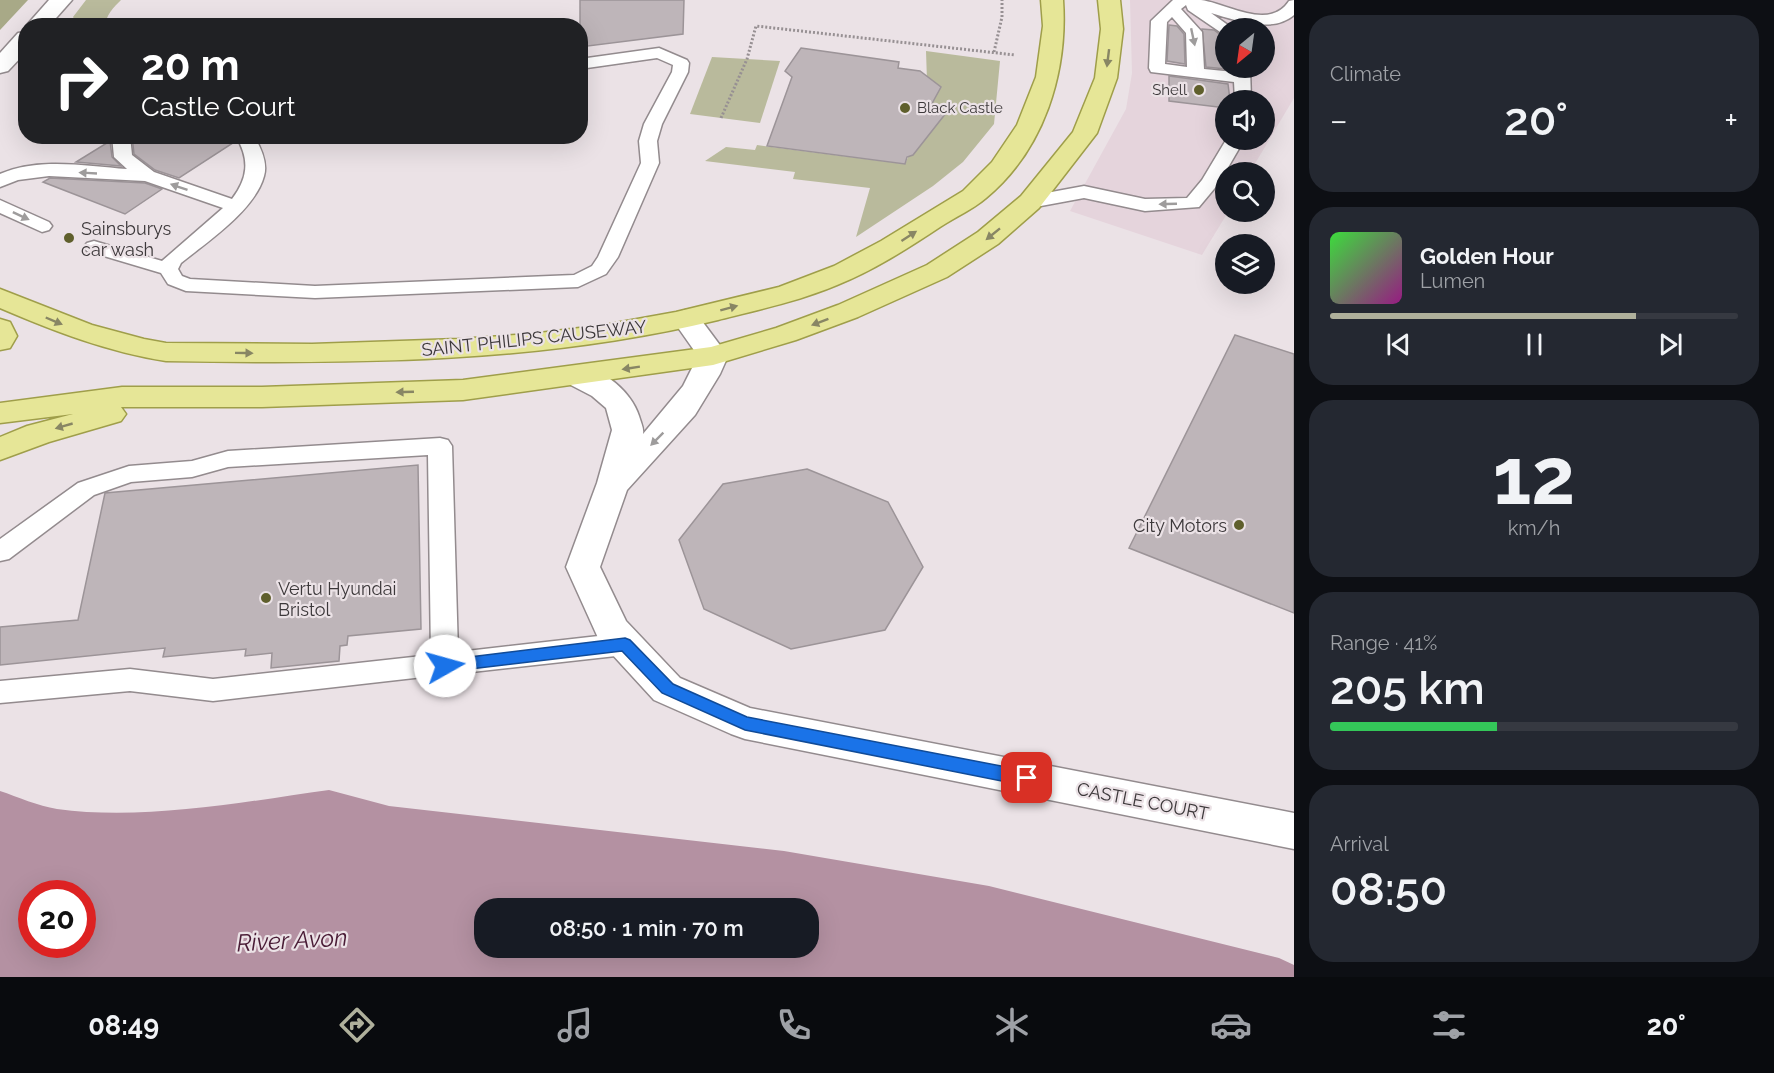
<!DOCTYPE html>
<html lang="en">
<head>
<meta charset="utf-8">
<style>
  body { margin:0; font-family:Raleway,sans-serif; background:#242831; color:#f1f3f6; height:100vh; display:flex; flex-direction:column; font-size:22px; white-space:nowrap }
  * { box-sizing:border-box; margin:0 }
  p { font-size:20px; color:#9ea1a6 }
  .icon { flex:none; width:33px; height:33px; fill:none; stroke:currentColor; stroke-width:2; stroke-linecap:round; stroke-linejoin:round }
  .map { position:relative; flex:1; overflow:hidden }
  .sheet { display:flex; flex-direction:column; gap:15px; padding:15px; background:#0d0f14; width:480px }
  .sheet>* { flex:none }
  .banner { position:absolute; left:18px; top:18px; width:570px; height:126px; border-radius:24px; box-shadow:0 6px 24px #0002; background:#202124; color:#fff; overflow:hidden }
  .needle { width:39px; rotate:209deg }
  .fabs { position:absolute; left:1215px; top:18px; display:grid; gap:12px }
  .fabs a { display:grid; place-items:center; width:60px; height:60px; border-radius:50%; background:#171b24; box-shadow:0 6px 24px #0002; font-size:30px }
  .speed { position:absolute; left:18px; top:880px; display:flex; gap:12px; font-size:30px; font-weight:700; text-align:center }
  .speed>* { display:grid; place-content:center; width:78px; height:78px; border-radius:50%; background:#171b24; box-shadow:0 6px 24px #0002; line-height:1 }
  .speed .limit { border:9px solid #d22; background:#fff; color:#111 }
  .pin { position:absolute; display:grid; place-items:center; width:51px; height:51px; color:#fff; margin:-26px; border-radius:12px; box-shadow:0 3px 9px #0006 }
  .me { position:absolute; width:66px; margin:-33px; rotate:83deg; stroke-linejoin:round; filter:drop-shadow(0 0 4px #0008) }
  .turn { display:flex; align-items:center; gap:21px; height:126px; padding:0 24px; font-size:27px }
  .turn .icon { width:78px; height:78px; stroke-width:2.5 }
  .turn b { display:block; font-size:42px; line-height:51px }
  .big { font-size:45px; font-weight:600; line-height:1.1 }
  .sheet .card { flex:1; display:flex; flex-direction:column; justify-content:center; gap:9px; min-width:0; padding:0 21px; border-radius:24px; background:#242831 }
  .sheet .dial { align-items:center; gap:0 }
  .dial b { font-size:78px; line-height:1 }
  .song { display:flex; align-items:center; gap:18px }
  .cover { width:72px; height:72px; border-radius:9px; background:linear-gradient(135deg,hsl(120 70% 55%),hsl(310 70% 35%)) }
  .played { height:6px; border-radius:3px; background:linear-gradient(90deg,#afb09b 75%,#363941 75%) }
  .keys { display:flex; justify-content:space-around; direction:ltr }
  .heat { display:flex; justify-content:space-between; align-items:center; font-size:33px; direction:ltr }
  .charge { height:9px; border-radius:4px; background:linear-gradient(90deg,#34c759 41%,#363941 0) }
  .trip { position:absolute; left:474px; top:898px; width:345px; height:60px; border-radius:24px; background:#171b24; box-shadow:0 6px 24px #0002; font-weight:600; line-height:60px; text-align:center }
  .menu { display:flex; height:96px; justify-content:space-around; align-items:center; background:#090b0e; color:#9ea1a6 }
  .menu .icon { width:42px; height:42px }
  .menu .current { color:#afb09b }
  .menu b { font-size:27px; color:#f1f3f6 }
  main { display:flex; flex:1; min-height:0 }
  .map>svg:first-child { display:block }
  .built { fill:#e5d4dc; fill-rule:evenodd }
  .green { fill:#b9ba9c }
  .forest { fill:#a8a987 }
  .water { fill:#b491a2; fill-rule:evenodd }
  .building { fill:#beb5b9; stroke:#9c9498; stroke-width:1.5 }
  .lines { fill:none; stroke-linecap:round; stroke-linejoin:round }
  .lane-casing { stroke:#938b8e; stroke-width:3 }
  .street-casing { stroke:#938b8e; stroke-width:3 }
  .primary-casing { stroke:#9f9e4a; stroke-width:3 }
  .path { stroke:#979093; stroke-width:3; stroke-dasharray:2 2; stroke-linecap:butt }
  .lane { fill:#fff; fill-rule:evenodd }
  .street { fill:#fff; fill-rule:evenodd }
  .primary { fill:#e6e697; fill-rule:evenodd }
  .oneway { fill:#9e9c9c }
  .oneway2 { fill:#888664 }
  .route { fill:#1a73e8; stroke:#114b97; stroke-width:1.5 }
  .poi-dot { fill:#5f5f2c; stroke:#ebe2e6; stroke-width:2 }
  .labels { text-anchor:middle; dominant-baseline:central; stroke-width:4.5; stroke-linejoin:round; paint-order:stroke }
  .far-poi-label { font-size:15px; fill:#3c383a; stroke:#ebe2e6; text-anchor:end }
  .poi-label { font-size:18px; fill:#3c383a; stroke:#ebe2e6; text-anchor:start }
  .street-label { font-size:18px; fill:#3c383a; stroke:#ebe2e6 }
  .near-water-label { font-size:24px; font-style:italic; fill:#491b35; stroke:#ebe2e6 }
</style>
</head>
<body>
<main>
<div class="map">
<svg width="1294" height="977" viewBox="0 0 1294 977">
  <rect width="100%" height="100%" fill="#ebe2e6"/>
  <path class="built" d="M1130,0H1294V98L1250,172H1226V212H1228L1202,255L1070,211L1126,109L1132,73ZM1226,28H1264V68H1226ZM1226,100H1264V140H1226Z"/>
  <g class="green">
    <path d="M86,0H121C114,7 105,16 106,25H78L73,17Z"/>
    <polygon points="926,51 1000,61 994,124 963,162 933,186 856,237 870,188 793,179 795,172 705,161 726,147 755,150 757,145 905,164 923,124 940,113 928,111"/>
    <polygon points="712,57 780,61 760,123 690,114"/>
  </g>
  <polygon class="forest" points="0,0 28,0 0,30"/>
  <path class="water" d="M329,790L389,806L784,851L989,886L1279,958L1294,965V977H0V791C18,797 38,806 57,809C143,821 243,802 329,790ZM32,894H82V945H32ZM484,909H808V948H484Z"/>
  <g class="building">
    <polygon points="580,0 684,0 683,34 580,47"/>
    <polygon points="1169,25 1177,26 1184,34 1185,64 1167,61"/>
    <polygon points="1202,29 1214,30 1223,37 1226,69 1206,67"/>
    <polygon points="801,48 899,62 898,68 920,71 941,87 928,111 946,113 913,155 907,157 905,164 767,146 792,77 785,71"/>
    <polygon points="1169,76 1228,84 1230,100 1226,100 1226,108 1169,101"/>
    <polygon points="132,136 234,136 236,141 179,178 155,170 134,154"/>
    <polygon points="110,141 112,157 121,166 76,162"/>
    <polygon points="50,178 145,183 162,189 125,214 43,182"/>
    <polygon points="1235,335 1294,354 1294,613 1129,548"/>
    <polygon points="418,465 421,629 348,636 347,645 340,646 339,661 271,668 272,653 245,656 246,649 163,657 165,648 0,665 0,627 78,620 105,493"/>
    <polygon points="807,469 888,502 923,567 885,630 791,649 704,609 679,540 723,484"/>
  </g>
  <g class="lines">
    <g class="lane-casing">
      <g id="lane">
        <path d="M1173,0C1182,0 1192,0 1201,0C1229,4 1269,31 1289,1L1294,0V15C1272,34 1235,20 1211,13L1232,28H1226V36L1188,10L1186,5L1181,9L1202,32L1204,69L1234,72V68H1250L1251,100H1235L1234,82L1151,72L1149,68L1151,21ZM1172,17L1186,33L1187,67L1165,64L1167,22Z"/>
        <path d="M659,48L687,60L689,63L688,72L662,124L657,141L659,163L618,257L606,274L578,287L315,298L186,291L168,284L161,273L87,251L84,247L87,243L94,241L162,261L223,208L145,181L49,176L18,180L0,187V174C37,157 88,166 127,169L114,157L112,136H130L132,155L154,172L232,199C248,178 250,160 236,136H254C261,148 268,163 264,176C255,210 207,242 181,263L178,269L182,276L190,279L315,286L574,275L592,266L598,257L641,163L639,141L644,124L672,72L673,65L657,58L580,69V59Z"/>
        <polygon points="1226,140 1244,140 1219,183 1199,207 1145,211 1084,198 1030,208 1023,206 1021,202 1023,198 1030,196 1084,186 1145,199 1187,198 1202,180"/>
        <polygon points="0,200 49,222 52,226 49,230 42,232 0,213"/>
        <polygon points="440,438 448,440 452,446 458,652 625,633 634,637 638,644 634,651 625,655 454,674 445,677 441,675 213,701 130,691 0,703 0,681 130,669 213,679 431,655 428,455 228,467 192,477 131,482 94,495 9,559 0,561 0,539 78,483 129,466 192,461 228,451"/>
      </g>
    </g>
    <g class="street-casing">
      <g id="street">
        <polygon points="49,0 72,0 49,26 26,26"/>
        <polygon points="26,32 26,52 8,71 0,73 0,53 18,33"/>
        <path d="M686,310L696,313L728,356L720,374L695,415L627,490L600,567L626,621L680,678L750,708L1294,813V849L745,739L731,734L654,700L599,640L566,567L597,483L612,430L606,408L592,396L567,383L563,376L567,369C597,361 631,390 639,416C641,423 644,428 643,434L683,386L698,356L672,319L676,313Z"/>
      </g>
    </g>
    <g class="primary-casing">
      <g id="primary">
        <path d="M1041,0H1063C1068,73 1044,150 986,198C972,210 955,217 940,227C907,249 874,270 837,285C799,301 758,310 718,320C537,364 351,364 166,361C108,352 54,331 0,308V289L92,325L144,339L166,343L312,344L458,339L531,334L604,325L676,312L779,287L834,266L881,241L963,191L992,162L1017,125L1036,77L1043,26Z"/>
        <polygon points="1098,0 1120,0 1123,29 1117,78 1097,133 1039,208 998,244 947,277 858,317 796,340 713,365 463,400 262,407 121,407 126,414 121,421 49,442 0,460 0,437 27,426 73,414 0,423 0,403 122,387 262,387 463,380 711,347 776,328 838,305 927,265 978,232 1021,196 1073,132 1095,78 1101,29"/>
        <polygon points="0,319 10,322 17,336 10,348 0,350"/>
      </g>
    </g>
    <g class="path">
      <polyline points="994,52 1002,17 1002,0"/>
      <polyline points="721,118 747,59 756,26 1015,55"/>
    </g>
    <use href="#lane" class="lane"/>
    <use href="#street" class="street"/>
    <use href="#primary" class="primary"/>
  </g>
  <defs><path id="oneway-solid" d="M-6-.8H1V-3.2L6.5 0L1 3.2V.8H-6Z" transform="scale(1.5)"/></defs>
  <g class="oneway">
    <use href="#oneway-solid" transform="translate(1193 37) rotate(78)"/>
    <use href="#oneway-solid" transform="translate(88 173) rotate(-177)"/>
    <use href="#oneway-solid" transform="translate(179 187) rotate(-161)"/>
    <use href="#oneway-solid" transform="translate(1168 204) rotate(178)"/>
    <use href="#oneway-solid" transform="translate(21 216) rotate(25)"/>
    <use href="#oneway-solid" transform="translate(657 439) rotate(135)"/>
  </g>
  <g class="oneway2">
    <use href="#oneway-solid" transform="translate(1108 58) rotate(97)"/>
    <use href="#oneway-solid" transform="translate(993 234) rotate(141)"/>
    <use href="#oneway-solid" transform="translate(909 236) rotate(-33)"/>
    <use href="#oneway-solid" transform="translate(729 308) rotate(-15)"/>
    <use href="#oneway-solid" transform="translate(54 321) rotate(23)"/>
    <use href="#oneway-solid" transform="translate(820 322) rotate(159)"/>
    <use href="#oneway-solid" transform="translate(244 353) rotate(1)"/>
    <use href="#oneway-solid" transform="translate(631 368) rotate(171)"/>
    <use href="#oneway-solid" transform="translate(405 392) rotate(178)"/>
    <use href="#oneway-solid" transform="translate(64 426) rotate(164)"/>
  </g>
  <polygon class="route" points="625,638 630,640 673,684 747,717 1027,771 1033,773 1035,778 1033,784 1027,786 745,730 662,693 622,651 445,672 439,670 437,666 439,662 445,660"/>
  <g class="poi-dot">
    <circle cx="1199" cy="90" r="6"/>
    <circle cx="905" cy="108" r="6"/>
    <circle cx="69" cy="238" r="6"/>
    <circle cx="1239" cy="525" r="6"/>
    <circle cx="266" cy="598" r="6"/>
  </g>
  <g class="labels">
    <g class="far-poi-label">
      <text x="1187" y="90">Shell</text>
      <text x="917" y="108" text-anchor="start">Black Castle</text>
    </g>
    <g class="poi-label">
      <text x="81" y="228">Sainsburys<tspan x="81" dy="21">car wash</tspan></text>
      <text x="1227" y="525" text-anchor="end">City Motors</text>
      <text x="278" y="588">Vertu Hyundai<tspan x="278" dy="21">Bristol</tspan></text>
    </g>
    <g class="street-label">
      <text transform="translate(534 338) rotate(-6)">SAINT PHILIPS CAUSEWAY</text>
      <text transform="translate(1143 801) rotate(11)">CASTLE COURT</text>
    </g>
    <g class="near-water-label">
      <text transform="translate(292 940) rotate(-3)">River Avon</text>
    </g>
  </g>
</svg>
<div class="fabs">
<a><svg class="needle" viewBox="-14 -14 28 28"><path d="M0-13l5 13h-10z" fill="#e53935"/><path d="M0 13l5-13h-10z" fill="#9ea1a6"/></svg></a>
<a><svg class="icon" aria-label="sound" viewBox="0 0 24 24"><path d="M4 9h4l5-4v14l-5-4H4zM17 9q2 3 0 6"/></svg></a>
<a><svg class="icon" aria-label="search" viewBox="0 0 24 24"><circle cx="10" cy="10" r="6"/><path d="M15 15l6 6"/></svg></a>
<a><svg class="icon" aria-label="layers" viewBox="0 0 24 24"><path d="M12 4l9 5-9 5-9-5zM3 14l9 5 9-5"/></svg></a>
</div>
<div class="speed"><div class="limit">20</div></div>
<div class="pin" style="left:1027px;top:778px;background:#d93025"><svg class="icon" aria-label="arrive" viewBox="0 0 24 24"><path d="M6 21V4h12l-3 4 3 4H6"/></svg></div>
<svg class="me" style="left:445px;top:666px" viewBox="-20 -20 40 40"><circle r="19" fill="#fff"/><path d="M0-13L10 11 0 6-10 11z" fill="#1a73e8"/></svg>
<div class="trip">08:50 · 1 min · 70 m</div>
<div class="banner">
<div class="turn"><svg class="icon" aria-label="right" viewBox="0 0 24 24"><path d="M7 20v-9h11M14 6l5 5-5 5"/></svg><div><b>20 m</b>Castle Court</div></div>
</div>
</div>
<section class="sheet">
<div class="card"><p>Climate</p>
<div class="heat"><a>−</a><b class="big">20°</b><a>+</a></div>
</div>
<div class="card">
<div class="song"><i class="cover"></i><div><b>Golden Hour</b><p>Lumen</p></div></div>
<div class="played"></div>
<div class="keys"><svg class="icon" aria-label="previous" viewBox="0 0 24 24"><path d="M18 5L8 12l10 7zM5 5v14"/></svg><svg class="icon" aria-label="pause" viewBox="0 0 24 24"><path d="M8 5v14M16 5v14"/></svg><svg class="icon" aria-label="next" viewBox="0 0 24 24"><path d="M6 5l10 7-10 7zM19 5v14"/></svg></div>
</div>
<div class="card dial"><b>12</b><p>km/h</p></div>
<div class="card"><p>Range · 41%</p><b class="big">205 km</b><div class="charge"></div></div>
<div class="card"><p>Arrival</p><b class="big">08:50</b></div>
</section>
</main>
<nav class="menu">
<b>08:49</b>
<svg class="icon current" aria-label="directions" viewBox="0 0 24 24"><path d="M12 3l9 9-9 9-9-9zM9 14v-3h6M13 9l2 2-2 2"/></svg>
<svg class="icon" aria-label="music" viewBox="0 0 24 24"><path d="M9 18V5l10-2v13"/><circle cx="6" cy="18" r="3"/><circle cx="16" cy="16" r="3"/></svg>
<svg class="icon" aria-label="phone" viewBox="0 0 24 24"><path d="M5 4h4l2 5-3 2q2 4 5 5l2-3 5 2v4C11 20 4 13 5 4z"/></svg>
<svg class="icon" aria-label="climate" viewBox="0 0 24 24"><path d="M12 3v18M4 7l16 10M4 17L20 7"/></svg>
<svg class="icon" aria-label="car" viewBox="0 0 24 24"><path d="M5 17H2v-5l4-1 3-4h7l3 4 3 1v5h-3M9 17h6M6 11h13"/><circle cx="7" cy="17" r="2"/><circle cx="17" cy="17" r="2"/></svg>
<svg class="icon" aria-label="filters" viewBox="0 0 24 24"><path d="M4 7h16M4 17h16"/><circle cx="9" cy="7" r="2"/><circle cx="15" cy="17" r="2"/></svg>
<b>20°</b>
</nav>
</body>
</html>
